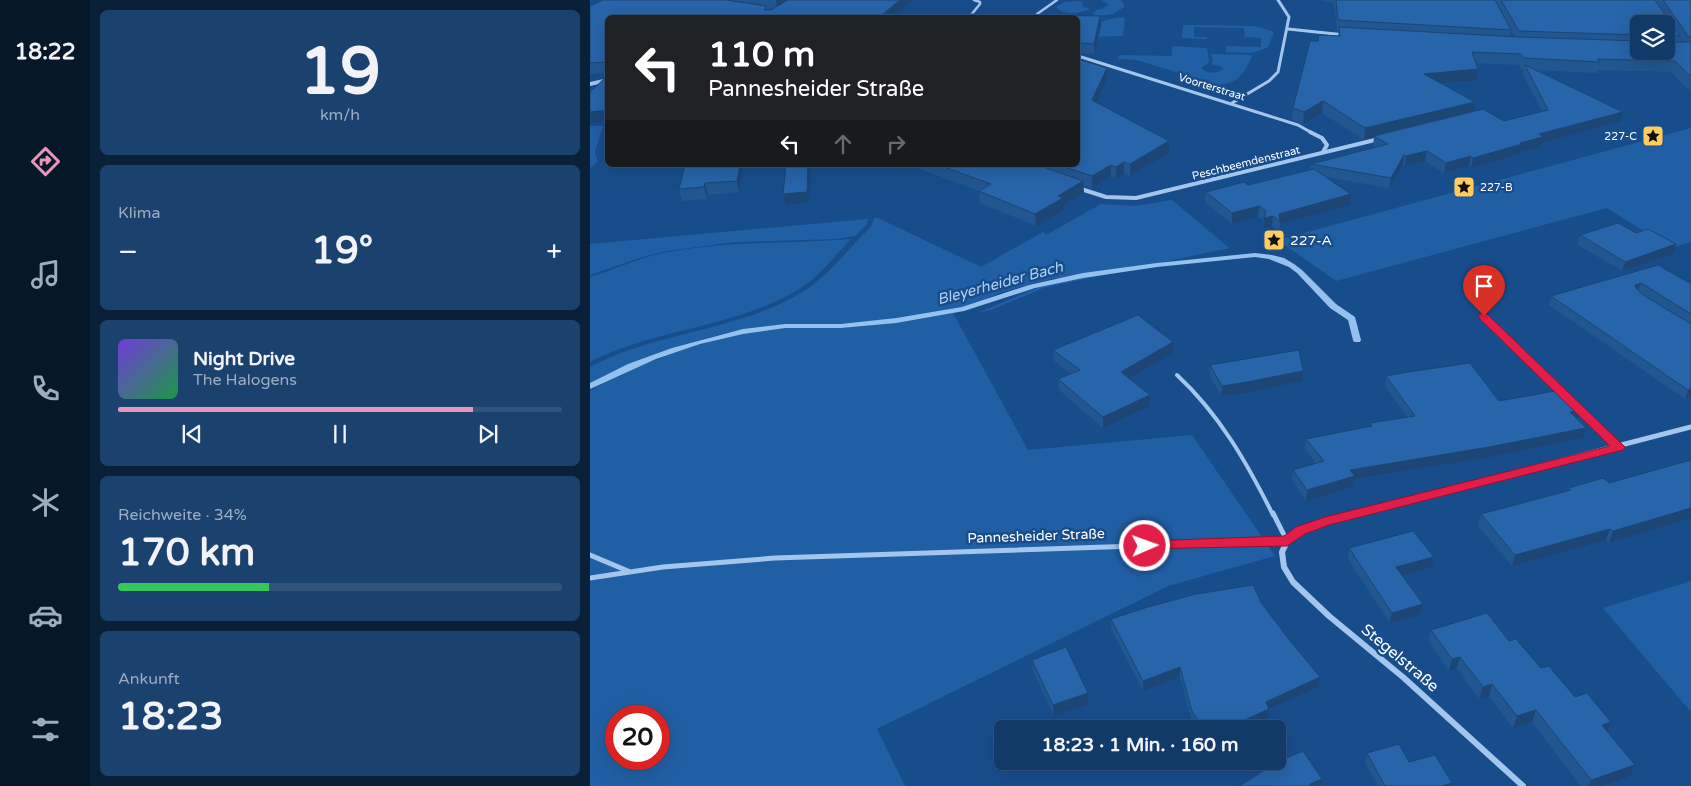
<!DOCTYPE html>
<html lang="de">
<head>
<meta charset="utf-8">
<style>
  body { margin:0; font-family:"Varela Round",sans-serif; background:#1b416e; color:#f1f3f6; height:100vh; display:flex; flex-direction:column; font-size:19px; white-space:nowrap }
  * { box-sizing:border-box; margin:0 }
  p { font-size:16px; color:#9cadc0 }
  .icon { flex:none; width:28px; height:28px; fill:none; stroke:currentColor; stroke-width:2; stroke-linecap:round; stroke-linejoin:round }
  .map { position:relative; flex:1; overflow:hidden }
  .sheet { display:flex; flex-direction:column; gap:10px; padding:10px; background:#0a2039; width:500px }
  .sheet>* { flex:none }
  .guide { position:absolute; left:15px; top:15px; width:475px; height:152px; border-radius:8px; box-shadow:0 5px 20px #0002,0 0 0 1px #31547c; background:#202124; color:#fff; overflow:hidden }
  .fabs { position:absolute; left:1040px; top:15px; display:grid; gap:10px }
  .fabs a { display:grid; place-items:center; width:45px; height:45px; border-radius:8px; background:#123a68; box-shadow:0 5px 20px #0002,0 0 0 1px #31547c; font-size:25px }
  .speed { position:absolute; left:15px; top:705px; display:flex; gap:10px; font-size:25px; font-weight:700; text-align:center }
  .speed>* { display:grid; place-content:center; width:65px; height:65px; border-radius:50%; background:#123a68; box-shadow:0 5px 20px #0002,0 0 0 1px #31547c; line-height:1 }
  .speed .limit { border:8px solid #d22; background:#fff; color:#111 }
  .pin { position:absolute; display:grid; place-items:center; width:42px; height:42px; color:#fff; margin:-51px -21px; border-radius:50% 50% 50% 0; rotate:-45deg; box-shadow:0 0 5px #0007 }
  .pin .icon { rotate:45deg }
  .me { position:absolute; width:55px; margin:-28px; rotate:88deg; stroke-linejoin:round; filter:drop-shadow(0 0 4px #0008) }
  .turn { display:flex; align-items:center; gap:18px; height:105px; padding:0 20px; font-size:22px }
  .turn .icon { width:65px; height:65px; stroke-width:2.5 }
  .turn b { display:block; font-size:35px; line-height:42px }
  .lanes { display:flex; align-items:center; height:48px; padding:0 20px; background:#0003; justify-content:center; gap:25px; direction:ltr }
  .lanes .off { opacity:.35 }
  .big { font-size:38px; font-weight:700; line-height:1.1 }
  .sheet .tile { flex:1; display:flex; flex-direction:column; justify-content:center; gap:8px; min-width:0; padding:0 18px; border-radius:8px; background:#1b416e }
  .sheet .dial { align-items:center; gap:0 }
  .dial b { font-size:65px; line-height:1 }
  .song { display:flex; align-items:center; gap:15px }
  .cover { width:60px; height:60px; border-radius:8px; background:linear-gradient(135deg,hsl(260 70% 55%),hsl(140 70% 35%)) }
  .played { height:5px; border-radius:2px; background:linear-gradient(90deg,#e797bd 80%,#31547c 80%) }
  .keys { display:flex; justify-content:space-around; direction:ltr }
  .heat { display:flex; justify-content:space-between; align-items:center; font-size:28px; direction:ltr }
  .charge { height:8px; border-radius:4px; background:linear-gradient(90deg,#34c759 34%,#31547c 0) }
  .trip { position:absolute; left:404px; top:720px; width:292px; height:50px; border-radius:8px; background:#123a68; box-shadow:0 5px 20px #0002,0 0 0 1px #31547c; font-weight:700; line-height:50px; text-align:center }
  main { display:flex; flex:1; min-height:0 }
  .tabs { display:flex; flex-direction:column; width:90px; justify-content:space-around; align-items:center; background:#07172a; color:#9cadc0 }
  .tabs .icon { width:35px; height:35px }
  .tabs .current { color:#e797bd }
  .tabs b { font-size:22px; color:#f1f3f6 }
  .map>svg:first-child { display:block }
  .green { fill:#215fa4; fill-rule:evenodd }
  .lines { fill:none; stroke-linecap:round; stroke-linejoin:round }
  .stream { fill:#95c1f0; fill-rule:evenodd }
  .service-far2 { stroke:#a2c6ee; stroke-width:2.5 }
  .service-far1 { stroke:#a2c6ee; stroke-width:4 }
  .service { stroke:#a2c6ee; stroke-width:5 }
  .pedestrian { stroke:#a2c6ee; stroke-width:2.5 }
  .minor-far3 { stroke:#a2c6ee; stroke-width:3 }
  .minor-far2 { stroke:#a2c6ee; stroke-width:4 }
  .minor-far1 { stroke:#a2c6ee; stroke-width:5 }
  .minor { stroke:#a2c6ee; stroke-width:6 }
  .tertiary { fill:#a2c6ee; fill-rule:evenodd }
  .wall { fill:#225691; fill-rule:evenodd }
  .shaded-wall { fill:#1b4676 }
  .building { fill:#2764a9; stroke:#1b4676 }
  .route { fill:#e11d48; stroke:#92132f }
  .labels { text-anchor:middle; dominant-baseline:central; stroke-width:5; stroke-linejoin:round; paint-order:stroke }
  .far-street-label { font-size:11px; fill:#fff; stroke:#184d8b }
  .far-poi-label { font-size:11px; fill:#fff; stroke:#184d8b; text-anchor:end }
  .poi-label { font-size:14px; fill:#fff; stroke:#184d8b; text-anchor:start }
  .street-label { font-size:14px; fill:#fff; stroke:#184d8b }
  .water-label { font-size:15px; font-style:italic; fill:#aed0f5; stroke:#184d8b }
  .near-street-label { font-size:16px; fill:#fff; stroke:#184d8b }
</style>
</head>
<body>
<main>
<nav class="tabs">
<b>18:22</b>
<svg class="icon current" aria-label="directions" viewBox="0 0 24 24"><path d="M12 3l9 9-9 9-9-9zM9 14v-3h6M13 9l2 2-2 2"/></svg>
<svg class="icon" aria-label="music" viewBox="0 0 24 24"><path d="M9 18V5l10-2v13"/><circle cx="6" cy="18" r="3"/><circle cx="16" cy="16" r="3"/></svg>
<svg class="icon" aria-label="phone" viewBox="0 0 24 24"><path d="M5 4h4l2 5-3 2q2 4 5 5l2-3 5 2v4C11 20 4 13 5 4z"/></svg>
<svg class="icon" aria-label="climate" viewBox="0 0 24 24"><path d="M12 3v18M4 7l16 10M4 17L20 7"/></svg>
<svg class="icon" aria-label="car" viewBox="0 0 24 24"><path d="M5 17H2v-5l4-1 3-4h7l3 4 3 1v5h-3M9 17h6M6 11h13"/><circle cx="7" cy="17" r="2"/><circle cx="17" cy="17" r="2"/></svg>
<svg class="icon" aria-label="filters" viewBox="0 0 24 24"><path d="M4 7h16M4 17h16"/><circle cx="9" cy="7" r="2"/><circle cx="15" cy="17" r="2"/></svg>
</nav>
<section class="sheet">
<div class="tile dial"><b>19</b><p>km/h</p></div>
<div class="tile"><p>Klima</p>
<div class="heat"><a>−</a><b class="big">19°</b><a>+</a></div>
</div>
<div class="tile">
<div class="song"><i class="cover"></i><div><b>Night Drive</b><p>The Halogens</p></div></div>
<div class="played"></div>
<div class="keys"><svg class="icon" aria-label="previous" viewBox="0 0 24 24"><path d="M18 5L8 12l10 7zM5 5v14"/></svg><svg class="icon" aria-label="pause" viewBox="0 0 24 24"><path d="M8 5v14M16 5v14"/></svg><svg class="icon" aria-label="next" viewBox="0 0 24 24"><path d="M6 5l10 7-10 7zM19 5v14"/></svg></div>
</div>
<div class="tile"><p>Reichweite · 34%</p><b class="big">170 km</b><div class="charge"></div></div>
<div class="tile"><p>Ankunft</p><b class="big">18:23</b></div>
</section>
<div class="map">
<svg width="1101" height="786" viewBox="0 0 1101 786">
  <rect width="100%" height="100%" fill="#184d8b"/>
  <g class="green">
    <path d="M495,0H530L534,4V7L523,14L505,16L503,13C507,8 515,10 519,4L511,0Z"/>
    <path d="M486,1L493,2L492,6L500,9C490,14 474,16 466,7L474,2Z"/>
    <polygon points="528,17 535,18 533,36 494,37 513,21"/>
    <polygon points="593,25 665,26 684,32 678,47 663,53 636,52 636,46 671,47 671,38 655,37 654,28 604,27 604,37 617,37 617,39 592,38"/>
    <path d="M582,46L617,48L619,62L611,68C617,74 627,74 633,69L632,67L621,64L623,61L621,54L662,55C656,72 648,84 628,85L547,60L528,59L529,55L582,56Z"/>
    <polygon points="0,126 13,126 5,152 8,162 0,168"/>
    <polygon points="1101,128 1101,242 1081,248 1017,208 746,281 688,240"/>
    <path d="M582,200L639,248L453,288L401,310L387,313L469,279L465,278L411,292L385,304L362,309L263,324H197L161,328L121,337L76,352L24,371L0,383V367C67,331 150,331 214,291C237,277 257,250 277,231L282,225L284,218H288L391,267L453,232L456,235L511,204L545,206Z"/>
    <polygon points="278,219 277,224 265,236 246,239 145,242 77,251 52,257 0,275 0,244"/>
    <path d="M261,239C244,256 229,277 209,289C146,328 65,328 0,362V277C25,270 48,258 73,253C135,241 198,244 261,239Z"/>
    <path d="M363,313L438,450L602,435L685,556L578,586L287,729L315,786H0V391L25,376L78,355L123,340L164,331L192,328L266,327ZM26,716H69V759H26Z"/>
    <polygon points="1101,581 1101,712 1013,608"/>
  </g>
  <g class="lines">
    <polygon class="stream" points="665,253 682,255 694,258 704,264 712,270 746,304 765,317 771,340 770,342 764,342 763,340 758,320 740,308 707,273 699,267 679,259 665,257 567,267 493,278 445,288 374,311 306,323 251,328 195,328 153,334 110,344 66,359 0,389 0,383 38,364 82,348 153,329 195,324 251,324 306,318 372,307 439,285 493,273 567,263"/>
    <polyline class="service-far2" points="381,15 390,4 390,2 384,0"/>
    <path class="service-far1" d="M587,375C630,415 657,463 683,515"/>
    <g class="service">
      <polyline points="0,555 38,571"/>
      <polyline points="0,578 73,567 185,558 697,541 683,513"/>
    </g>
    <polyline class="pedestrian" points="447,14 467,0"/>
    <g class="minor-far3">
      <polyline points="698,29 755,35"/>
      <polyline points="488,56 708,125 722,133"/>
      <polyline points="642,103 679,81 688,72 699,17 688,0"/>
    </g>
    <g class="minor-far2">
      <polyline points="720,132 732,138 737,145 733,152"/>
      <polyline points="45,165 74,165"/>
      <polyline points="488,188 516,197 546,198 789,139"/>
    </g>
    <g class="minor-far1">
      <polyline points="894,316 975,395"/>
      <polyline points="981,401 1029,447"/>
      <polyline points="760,515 1101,427"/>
    </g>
    <polyline class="minor" points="765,513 735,521 711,530 697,541 692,552 694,567 703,582 739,616 814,678 933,786"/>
    <polygon class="tertiary" points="18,78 18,82 0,86 0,82"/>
  </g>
  <g class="wall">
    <path d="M7,0H324L301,18H18V73L0,74V6L10,1ZM177,8L183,9L181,10H177Z"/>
    <path d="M730,0H1101V92L1081,72L1008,70L1007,73L947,70L1033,112L1031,121L952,143L951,147L930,152V154L881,168L879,166L854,173L835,161L815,166L813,165L799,188L736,177L760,205L690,224L689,232L682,226L674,229V220L668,217L642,224L615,202L616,192L658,185L720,169L721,164L786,148L783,145L784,137L774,140L732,113L713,124L702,120L703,108L728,41L748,36L749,31H747L744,3ZM1049,24L1076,51H1049ZM921,31L925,37H920ZM886,63L929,65L931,70H934L933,74L952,111L914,121L883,112L885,102L852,84L886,81L888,69Z"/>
    <polygon points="510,16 511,26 504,54 488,53 488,18"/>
    <polygon points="517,68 517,78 506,102 579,153 540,176 534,174 526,178 521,176 502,188 493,185 494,193 473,205 474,210 446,226 390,203 389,191 327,168 310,169 309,165 488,165"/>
    <polygon points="95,165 154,165 149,192 118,195 117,199 92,201 89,189"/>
    <polygon points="990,235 1083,254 1032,271 988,245"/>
    <polygon points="1068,265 1101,284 1101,397 1095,399 959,305 961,296"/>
    <polygon points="583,342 583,353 539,378 560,395 560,406 513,428 469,390 468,379 481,374 464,361 463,350"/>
    <polygon points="620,365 712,381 656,393 631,396 620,376"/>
    <polygon points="796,376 988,420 993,438 896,458 764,479 763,487 716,501 702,480 703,470 726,464 715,449 716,439 780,426 780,423 817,417 795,386"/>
    <polygon points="1101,460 1101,518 1019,543 1016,540 922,566 888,526 891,514 979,490 979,488 1019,483"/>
    <polygon points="759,548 844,557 842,567 812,576 833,604 830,615 800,623 758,559"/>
    <polygon points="672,604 701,642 730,677 729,687 679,709 678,718 656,729 607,729 602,721 590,677 553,691 521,629 521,619"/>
    <polygon points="841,630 919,641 985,697 1017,731 1040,776 1013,786 991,786 942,722 923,728 899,696 889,699 867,668 859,671 838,641"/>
    <polygon points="442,660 498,693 499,704 464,716 443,671"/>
    <polygon points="777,753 862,783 861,786 788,786 775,763"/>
  </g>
  <g class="shaded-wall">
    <polygon points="186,0 204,0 187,10"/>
    <polygon points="310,0 324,0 301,18 288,18"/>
    <polygon points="510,16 511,26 504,54 504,44"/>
    <polygon points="517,68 517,78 503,111 502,100"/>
    <polygon points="888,69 886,81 832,85 834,74"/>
    <polygon points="733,101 732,113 713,124 714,112"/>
    <polygon points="885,102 883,114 784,136 784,137 774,140 775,128"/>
    <polygon points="18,110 18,122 0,123 0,112"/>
    <polygon points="1033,112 1031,121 952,143 951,147 930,152 930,154 881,168 883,158 949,134"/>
    <polygon points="579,141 579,153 540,176 540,164"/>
    <polygon points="837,151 835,161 815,166 816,156"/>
    <polygon points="814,155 813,165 799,188 801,178"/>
    <polygon points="881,156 879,166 854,173 856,163"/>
    <polygon points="534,162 534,174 526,178 526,167"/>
    <polygon points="150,165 154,165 149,192 147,181"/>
    <polygon points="218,165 219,165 221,171 219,202 196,205 193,194"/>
    <polygon points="309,165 327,165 327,168 310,169"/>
    <polygon points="521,165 521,176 502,188 502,176"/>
    <polygon points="493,181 494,193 473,205 474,210 446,226 445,214 468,196"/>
    <polygon points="115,183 118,195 117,199 114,187"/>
    <polygon points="761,194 760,205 690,224 689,214"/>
    <polygon points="669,206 668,217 642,224 642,213"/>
    <polygon points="683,216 682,226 674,229 674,218"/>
    <polygon points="1086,244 1083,254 1032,271 1035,262"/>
    <polygon points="1051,283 1048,292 1043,293 1045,285"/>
    <polygon points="583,342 583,353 531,383 531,372"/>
    <polygon points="713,371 712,381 656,393 631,396 632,386"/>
    <polygon points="1101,388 1101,397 1095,399 1098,390"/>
    <polygon points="560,395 560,406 513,428 513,417"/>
    <polygon points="990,410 987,421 980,412"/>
    <polygon points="996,428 993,438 896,458 764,479 763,487 716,501 717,490 760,470"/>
    <polygon points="1101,508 1101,518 1019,543 1023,531"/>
    <polygon points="1020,529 1016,540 922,566 925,555"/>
    <polygon points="844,557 842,567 804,578 806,567"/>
    <polygon points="833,604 830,615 800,623 802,613"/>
    <polygon points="870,657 867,668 859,671 862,659"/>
    <polygon points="590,667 590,677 553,691 553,681"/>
    <polygon points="730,677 729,687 679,709 678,718 656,729 635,729 676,702"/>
    <polygon points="902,684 899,696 889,699 893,687"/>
    <polygon points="498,693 499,704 464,716 463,705"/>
    <polygon points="946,710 942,722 923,728 927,716"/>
    <polygon points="1021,722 1016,733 1012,725"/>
    <polygon points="1045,765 1040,776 1013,786 998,786 1001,780"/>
    <polygon points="732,779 731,786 720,786 720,784"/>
    <polygon points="862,783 861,786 852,786"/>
  </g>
  <g class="building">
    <polygon points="13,0 136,0 176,6 174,10 181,10 198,0 310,0 288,18 18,18 18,62 0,63 0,6"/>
    <polygon points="746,0 905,0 921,30 748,20"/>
    <polygon points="911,0 1065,0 1090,36 1078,36 1076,38 1076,24 1049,24 1049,35 929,31"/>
    <polygon points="1073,0 1101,0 1101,37 1098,36"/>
    <polygon points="381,14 510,16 504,44 488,43 488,18 375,18"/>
    <polygon points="749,27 928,37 1049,41 1049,51 1076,51 1076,40 1077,42 1101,42 1101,77 1085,61 1007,59 1010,62 934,58 931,54 882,52 888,69 834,74 885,102 775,128 733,101 714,112 703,108 720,41 728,41 729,35 750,36"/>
    <polygon points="488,59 517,68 502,100 579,141 540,164 534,162 526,167 521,165 502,176 469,165 488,165"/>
    <polygon points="935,65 1033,112 949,134 953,137 930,143 932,144 883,158 881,156 856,163 837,151 816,156 814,155 801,178 721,164 798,144 784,136 893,109 914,121 958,110"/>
    <polygon points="18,75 18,110 0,112 0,92"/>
    <polygon points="95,165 150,165 147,181 115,183 114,187 89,189"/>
    <polygon points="196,165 218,165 217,192 193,194"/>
    <polygon points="349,165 448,165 493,181 468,196 473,198 445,214 389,191 401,184"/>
    <polygon points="724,169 761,194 689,214 690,221 683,216 674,218 676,211 669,206 642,213 616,192 654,182 658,185"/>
    <polygon points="1028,223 1046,233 1058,229 1086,244 1035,262 990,235"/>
    <polygon points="1068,265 1101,284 1101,314 1051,283 1045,285 1046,288 1053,295 1101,324 1101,388 1098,390 961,296"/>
    <polygon points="548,315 583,342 531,372 560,395 513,417 468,379 490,370 463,350"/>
    <polygon points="709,350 713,371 657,382 632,386 620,365"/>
    <polygon points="880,363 909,401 971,390 990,410 980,412 996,428 899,447 760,470 765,476 717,490 703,470 734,461 716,439 782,426 780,423 825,416 796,376 818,372"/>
    <polygon points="1101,460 1101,508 1023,531 1020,529 925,555 891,514 981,490 979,488 1013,478 1019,483"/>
    <polygon points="823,531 844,557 806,567 833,604 802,613 759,548"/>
    <polygon points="663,585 672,604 701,642 730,677 676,702 679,709 635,729 614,729 602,711 590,667 553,681 521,619 558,607 606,594"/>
    <polygon points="897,613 919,641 926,639 951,668 959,666 985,697 997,693 1021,722 1012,725 1045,765 1001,780 946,710 927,716 902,684 893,687 870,657 862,659 841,630"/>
    <polygon points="476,647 498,693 463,705 442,660"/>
    <polygon points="809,744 819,762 845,755 862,783 852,786 795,786 777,753"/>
    <polygon points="713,751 732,779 720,784 721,786 649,786 678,768 677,766"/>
  </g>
  <polygon class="route" points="894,313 897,314 1033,445 1035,447 1033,450 739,525 715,534 697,546 550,549 548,546 550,542 555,541 694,536 706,527 735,517 1020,446 890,319 888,316 890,314"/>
  <defs>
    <g id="sight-square" transform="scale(1.125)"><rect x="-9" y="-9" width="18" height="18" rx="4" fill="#ffcd5f" stroke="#184d8b"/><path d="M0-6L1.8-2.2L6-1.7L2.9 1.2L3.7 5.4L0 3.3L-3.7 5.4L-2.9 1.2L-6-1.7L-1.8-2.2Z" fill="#111"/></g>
  </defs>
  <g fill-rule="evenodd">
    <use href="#sight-square" x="1063" y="136"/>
    <use href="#sight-square" x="874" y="187"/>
    <use href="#sight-square" x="684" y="240"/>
  </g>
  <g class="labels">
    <g class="far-street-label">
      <text transform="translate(622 87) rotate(17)">Voorterstraat</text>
      <text transform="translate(656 163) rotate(-14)">Peschbeemdenstraat</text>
    </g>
    <g class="far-poi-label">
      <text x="1047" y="136">227-C</text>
      <text x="890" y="187" text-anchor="start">227-B</text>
    </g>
    <g class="poi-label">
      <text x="700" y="240">227-A</text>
    </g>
    <g class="street-label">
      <text transform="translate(446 536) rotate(-2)">Pannesheider Straße</text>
    </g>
    <g class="water-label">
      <text transform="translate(410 283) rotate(-15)">Bleyerheider Bach</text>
    </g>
    <g class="near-street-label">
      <text transform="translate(810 658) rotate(40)">Stegelstraße</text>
    </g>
  </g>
</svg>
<div class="fabs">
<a><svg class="icon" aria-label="layers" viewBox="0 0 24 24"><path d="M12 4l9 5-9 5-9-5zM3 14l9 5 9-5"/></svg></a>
</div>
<div class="speed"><div class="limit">20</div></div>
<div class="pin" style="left:894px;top:316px;background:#d93025"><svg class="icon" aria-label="arrive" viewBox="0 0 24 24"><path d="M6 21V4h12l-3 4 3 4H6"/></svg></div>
<svg class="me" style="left:555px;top:546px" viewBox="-20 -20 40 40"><circle r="17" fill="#e11d48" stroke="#fff" stroke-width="3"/><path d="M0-11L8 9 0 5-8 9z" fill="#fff"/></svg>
<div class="trip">18:23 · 1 Min. · 160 m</div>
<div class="guide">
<div class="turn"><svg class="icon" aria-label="left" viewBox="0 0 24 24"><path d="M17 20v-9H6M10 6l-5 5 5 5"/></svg><div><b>110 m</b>Pannesheider Straße</div></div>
<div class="lanes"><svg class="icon" aria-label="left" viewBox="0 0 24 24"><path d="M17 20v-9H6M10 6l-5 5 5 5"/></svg><svg class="icon off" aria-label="ahead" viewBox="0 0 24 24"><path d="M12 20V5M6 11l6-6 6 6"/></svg><svg class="icon off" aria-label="right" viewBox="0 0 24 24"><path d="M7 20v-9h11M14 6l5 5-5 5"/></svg></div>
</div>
</div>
</main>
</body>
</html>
